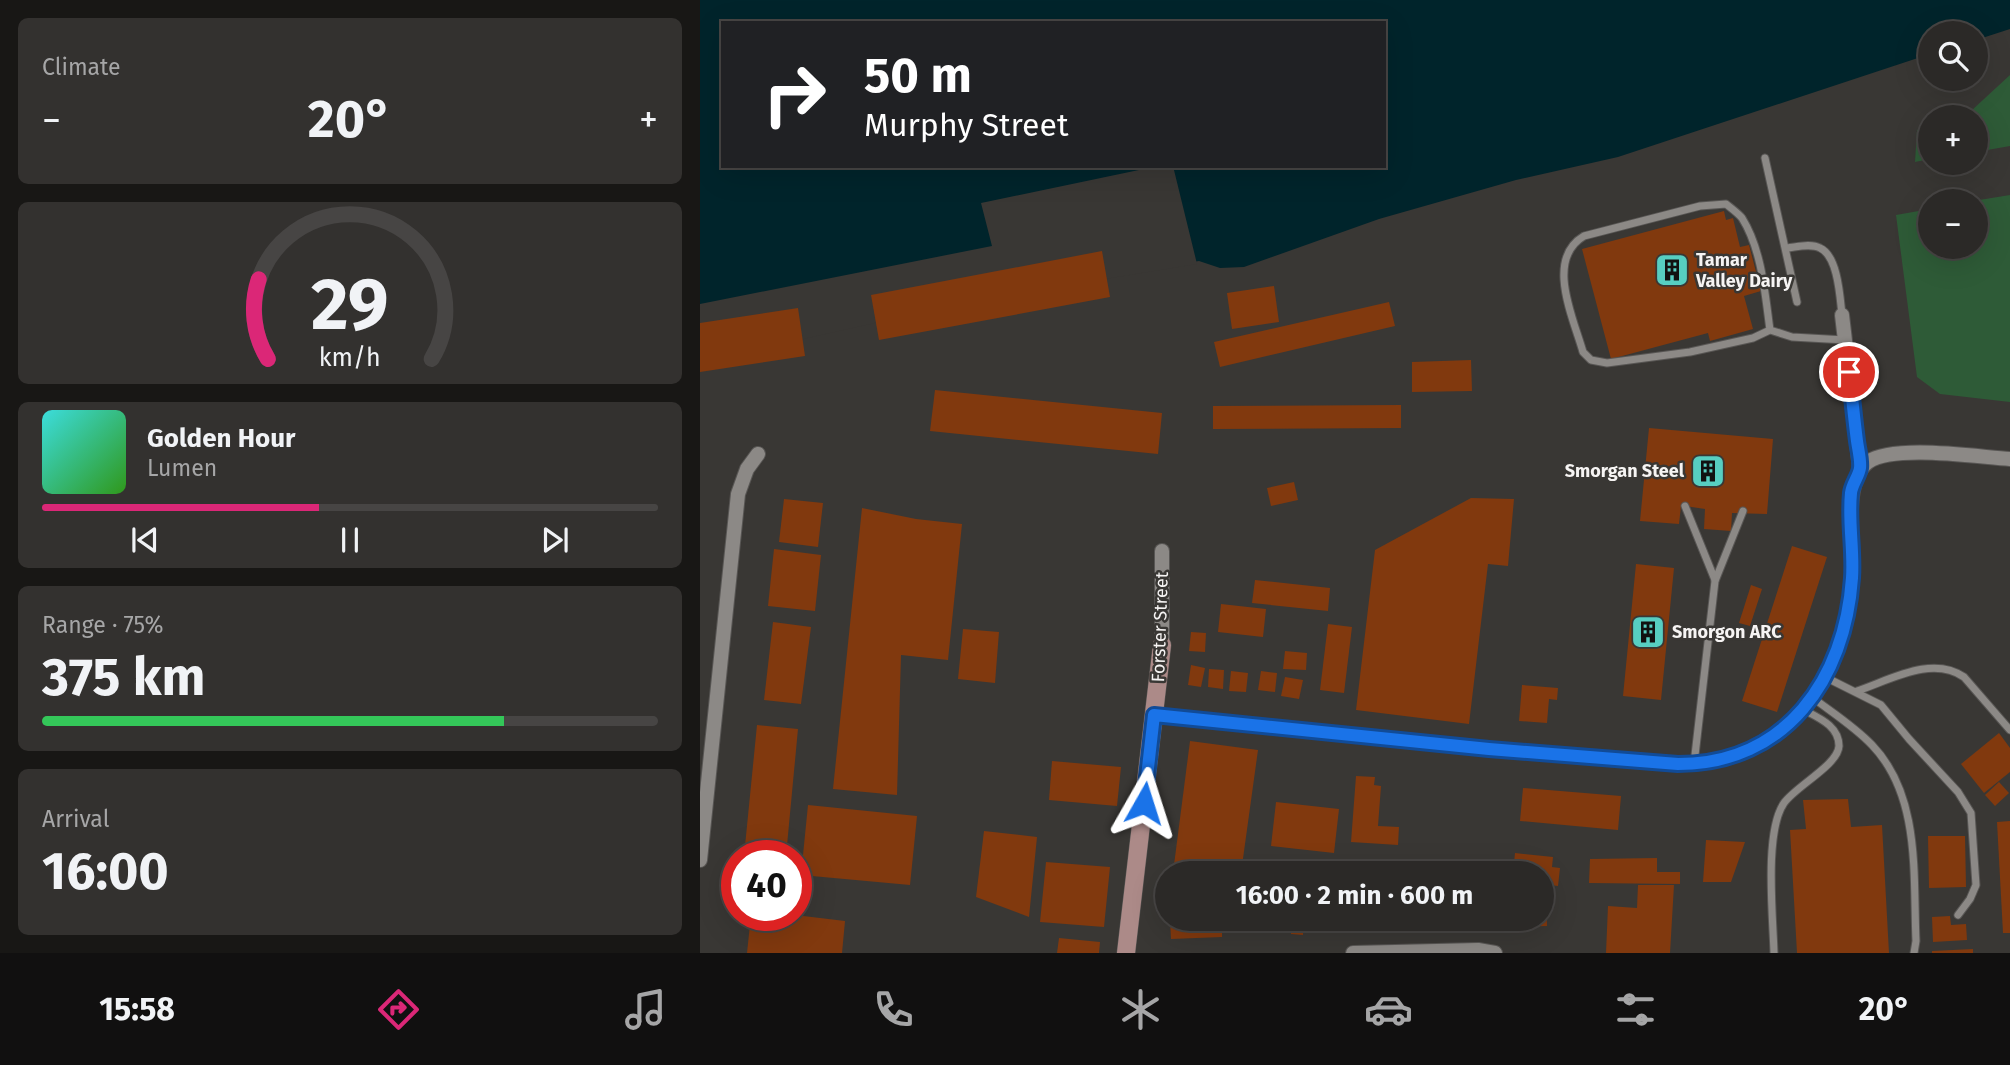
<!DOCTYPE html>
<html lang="en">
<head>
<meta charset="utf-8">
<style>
  body { margin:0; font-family:"Fira Sans",sans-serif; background:#33312f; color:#f1f3f6; height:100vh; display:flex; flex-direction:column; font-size:26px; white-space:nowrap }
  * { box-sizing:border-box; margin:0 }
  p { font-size:23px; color:#a6a6a7 }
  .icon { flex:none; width:38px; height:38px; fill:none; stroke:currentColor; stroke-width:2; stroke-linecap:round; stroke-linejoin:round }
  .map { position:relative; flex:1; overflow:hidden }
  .drawer { display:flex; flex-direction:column; gap:18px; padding:18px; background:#181715; width:700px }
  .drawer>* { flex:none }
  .banner { position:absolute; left:21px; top:21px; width:665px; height:147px; border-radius:0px; box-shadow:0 7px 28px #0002,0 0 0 2px #474544; background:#202124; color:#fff; overflow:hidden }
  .controls { position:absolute; left:1218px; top:21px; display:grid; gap:14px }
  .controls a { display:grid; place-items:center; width:70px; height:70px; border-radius:50%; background:#2b2927; box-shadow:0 7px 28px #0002,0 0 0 2px #474544; font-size:35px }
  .speed { position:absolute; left:21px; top:840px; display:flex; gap:14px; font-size:35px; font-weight:700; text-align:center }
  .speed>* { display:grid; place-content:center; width:91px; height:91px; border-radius:50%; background:#2b2927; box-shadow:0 7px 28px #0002,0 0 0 2px #474544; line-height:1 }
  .speed .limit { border:10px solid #d22; background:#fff; color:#111 }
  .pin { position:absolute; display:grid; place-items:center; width:60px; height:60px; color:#fff; margin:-30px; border:4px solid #fff; border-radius:50%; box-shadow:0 2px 7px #0007 }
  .me { position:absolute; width:77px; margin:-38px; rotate:6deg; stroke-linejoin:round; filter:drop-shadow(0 0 5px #0008) }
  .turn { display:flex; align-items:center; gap:24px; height:147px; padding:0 28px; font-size:32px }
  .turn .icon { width:91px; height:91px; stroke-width:2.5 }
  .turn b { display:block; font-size:49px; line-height:60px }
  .big { font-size:52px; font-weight:700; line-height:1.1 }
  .drawer .tile { flex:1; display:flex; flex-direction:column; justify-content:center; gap:10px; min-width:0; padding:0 24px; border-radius:10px; background:#33312f }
  .drawer .dial { align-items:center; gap:0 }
  .dial svg { height:182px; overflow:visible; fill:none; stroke:#474544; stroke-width:7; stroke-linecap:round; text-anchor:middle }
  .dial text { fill:#f1f3f6; stroke:none }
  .song { display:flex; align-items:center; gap:21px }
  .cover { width:84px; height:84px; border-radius:10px; background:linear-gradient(135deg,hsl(180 70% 55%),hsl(110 70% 35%)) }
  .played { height:7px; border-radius:4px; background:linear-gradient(90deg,#db2777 45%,#474544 45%) }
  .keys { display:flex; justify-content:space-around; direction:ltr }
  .heat { display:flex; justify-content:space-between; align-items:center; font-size:38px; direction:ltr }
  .charge { height:10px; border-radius:5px; background:linear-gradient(90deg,#34c759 75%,#474544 0) }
  .trip { position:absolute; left:455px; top:861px; width:399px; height:70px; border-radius:35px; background:#2b2927; box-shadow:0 7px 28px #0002,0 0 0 2px #474544; font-weight:700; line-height:70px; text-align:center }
  .tabs { display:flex; height:112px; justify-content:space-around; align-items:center; background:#111010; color:#a6a6a7 }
  .tabs .icon { width:49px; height:49px }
  .tabs .on { color:#db2777 }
  .tabs b { font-size:32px; color:#f1f3f6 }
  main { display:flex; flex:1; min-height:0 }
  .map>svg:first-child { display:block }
  .green { fill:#2e5b37 }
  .water { fill:#00242b; fill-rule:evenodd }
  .pier { fill:#393734 }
  .building { fill:#81390e }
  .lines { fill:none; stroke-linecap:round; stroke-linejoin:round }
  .lane-casing { stroke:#585654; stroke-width:9 }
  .street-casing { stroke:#585654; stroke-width:16 }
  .secondary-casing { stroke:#585654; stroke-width:19 }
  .lane { stroke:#8c8986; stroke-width:7 }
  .street { stroke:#8c8986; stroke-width:14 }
  .secondary { stroke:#ac8a88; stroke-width:18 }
  .route-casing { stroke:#114b97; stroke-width:18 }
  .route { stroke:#1a73e8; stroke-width:12 }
  .labels { text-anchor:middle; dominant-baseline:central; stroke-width:5; stroke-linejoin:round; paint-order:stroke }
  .poi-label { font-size:18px; font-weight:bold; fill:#f6f4f3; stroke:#393734; text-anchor:start }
  .street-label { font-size:18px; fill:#f6f4f3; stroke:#393734 }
</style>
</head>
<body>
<main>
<section class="drawer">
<div class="tile"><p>Climate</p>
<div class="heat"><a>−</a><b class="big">20°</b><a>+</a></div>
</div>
<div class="tile dial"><svg viewBox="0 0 100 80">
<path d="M14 69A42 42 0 1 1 86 69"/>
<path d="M14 69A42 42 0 0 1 10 34" stroke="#db2777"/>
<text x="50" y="56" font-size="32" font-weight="700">29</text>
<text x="50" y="72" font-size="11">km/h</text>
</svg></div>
<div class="tile">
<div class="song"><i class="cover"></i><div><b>Golden Hour</b><p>Lumen</p></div></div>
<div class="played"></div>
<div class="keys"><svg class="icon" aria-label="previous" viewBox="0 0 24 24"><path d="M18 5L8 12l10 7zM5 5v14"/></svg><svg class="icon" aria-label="pause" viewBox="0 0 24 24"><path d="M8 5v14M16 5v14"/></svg><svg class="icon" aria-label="next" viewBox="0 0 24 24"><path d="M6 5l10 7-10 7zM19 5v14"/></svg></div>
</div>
<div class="tile"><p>Range · 75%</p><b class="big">375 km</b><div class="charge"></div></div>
<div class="tile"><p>Arrival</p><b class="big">16:00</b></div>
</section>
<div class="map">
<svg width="1310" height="953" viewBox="0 0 1310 953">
  <rect width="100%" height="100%" fill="#393734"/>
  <g class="green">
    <polygon points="1310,75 1310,146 1276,152 1276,117 1253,117 1271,111"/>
    <polygon points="1230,125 1230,159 1215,162 1217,130"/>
    <polygon points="1310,195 1310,402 1240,394 1217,377 1196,215 1230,209 1230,247 1276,247 1276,201 1273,201"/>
  </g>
  <path class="water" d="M0,0H1310V29L1276,40V33H1230V54L918,157L816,180L679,219L544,267L520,268L499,261L281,296L0,359ZM23,23H684V166H23Z"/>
  <polygon class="pier" points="458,166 473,166 497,264 282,299 0,362 0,304 292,246 281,203"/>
  <g class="building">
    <polygon points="1024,211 1026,220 1033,218 1040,247 1049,245 1061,291 1044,296 1053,329 1010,341 1008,333 911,359 882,249"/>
    <polygon points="402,251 410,297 179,340 171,295"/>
    <polygon points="574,286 579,322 532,329 527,293"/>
    <polygon points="689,302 695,326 520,367 514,342"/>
    <polygon points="98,308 105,356 0,372 0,323"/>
    <polygon points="771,360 772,391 712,392 712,362"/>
    <polygon points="235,390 462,413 458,454 230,431"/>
    <polygon points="701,405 701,428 513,429 513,406"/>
    <polygon points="949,428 1073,439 1067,514 1032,513 1031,531 1004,529 1005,509 985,506 981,506 979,524 940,521"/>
    <polygon points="594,482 598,500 571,506 567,488"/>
    <polygon points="771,498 814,499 808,566 788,564 769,724 656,710 675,550"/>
    <polygon points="84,499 123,503 118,547 79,542"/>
    <polygon points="162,508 216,519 262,524 248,660 201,655 197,795 133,789"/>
    <polygon points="1092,546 1127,557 1077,712 1042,701"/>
    <polygon points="74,549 121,555 115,611 68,606"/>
    <polygon points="936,564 974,568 961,700 923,696"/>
    <polygon points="555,580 630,588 628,611 552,603"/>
    <polygon points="1051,585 1062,589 1050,626 1039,623"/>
    <polygon points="521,604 566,609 563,637 518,632"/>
    <polygon points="73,622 111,627 101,704 64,700"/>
    <polygon points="628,624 652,627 644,693 620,690"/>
    <polygon points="263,629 299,632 295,683 258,679"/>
    <polygon points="491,632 506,633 505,652 489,651"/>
    <polygon points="585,651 607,653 606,670 583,669"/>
    <polygon points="491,665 505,668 501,687 488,685"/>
    <polygon points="509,669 524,670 523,689 508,687"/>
    <polygon points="531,671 548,673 546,692 529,691"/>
    <polygon points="561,671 577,673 575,692 558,690"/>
    <polygon points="585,677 603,680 599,699 581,696"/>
    <polygon points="822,685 858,688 857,700 849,699 847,723 819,721"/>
    <polygon points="57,725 98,729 86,856 44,856"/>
    <polygon points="1299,733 1310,748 1310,772 1284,793 1261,764"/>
    <polygon points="490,741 558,750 541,873 474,865"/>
    <polygon points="352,761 421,767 417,806 349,800"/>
    <polygon points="656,776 675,777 674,785 681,786 678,826 699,827 698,845 651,842"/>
    <polygon points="1299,782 1309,793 1295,806 1285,795"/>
    <polygon points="823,788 921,796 918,830 820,821"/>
    <polygon points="1148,799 1151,827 1182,825 1189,953 1097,953 1090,830 1106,829 1103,800"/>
    <polygon points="576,802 639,809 634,853 571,846"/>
    <polygon points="108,805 217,816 210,885 101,875"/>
    <polygon points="1310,821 1310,933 1303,933 1297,822"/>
    <polygon points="284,831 337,837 329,917 276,897"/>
    <polygon points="1228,836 1265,836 1266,887 1229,888"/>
    <polygon points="1006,840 1045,842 1031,882 1003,882"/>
    <polygon points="815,853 853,857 852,867 860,868 858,886 842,884 842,873 813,873"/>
    <polygon points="957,858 957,872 980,872 980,884 889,883 890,859"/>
    <polygon points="346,862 410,867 404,927 340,922"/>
    <polygon points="938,885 974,885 970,953 906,953 908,906 937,908"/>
    <polygon points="842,890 846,890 847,926 818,927 818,919 842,919"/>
    <polygon points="51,915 95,915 145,921 142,953 47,953"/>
    <polygon points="1250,916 1251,925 1266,924 1267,940 1233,942 1232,917"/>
    <polygon points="470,919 545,919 546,927 522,928 522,937 471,939"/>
    <polygon points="562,919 603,919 603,935 591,934 591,927 562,927"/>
    <polygon points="359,938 400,942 399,953 357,953"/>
    <polygon points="1273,949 1273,953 1232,953 1232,951"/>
  </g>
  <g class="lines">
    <g class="lane-casing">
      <g id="lane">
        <polyline points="1065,158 1097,302"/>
        <path d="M1087,248C1097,247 1111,243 1120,248C1138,256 1140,297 1142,315"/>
        <path d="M1070,330L1053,338L990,352L907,363L891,360L883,352C873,317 845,259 884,236L1000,206L1026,204C1031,208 1038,213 1042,218C1062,250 1065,294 1070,330L1092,337L1145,340"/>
        <polyline points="985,506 1015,580"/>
        <polyline points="1125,677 1181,705 1209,739 1258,792 1271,813 1276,885 1270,899 1258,915"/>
        <path d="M1157,691C1190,680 1232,655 1264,677L1310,730"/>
        <path d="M1113,698C1133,713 1155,727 1172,745C1221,796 1213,876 1216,941L1214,953"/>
        <polyline points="994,764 1015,581 1043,511"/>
        <path d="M1074,953C1073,917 1064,832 1084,803C1096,786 1138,765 1139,746C1139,726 1119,718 1104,710"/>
      </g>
    </g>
    <g class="street-casing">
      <g id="street">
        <polyline points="1142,315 1160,469"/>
        <polyline points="462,645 462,551"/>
        <path d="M454,715L789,749L978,764C1086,764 1144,679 1152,579C1154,548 1141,482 1168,462C1194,444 1277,457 1310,459"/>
        <polyline points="0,860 38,494 47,469 58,454"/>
        <polyline points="653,953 778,950 795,953"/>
      </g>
    </g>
    <g class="secondary-casing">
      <polyline id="secondary" points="426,953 462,645"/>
    </g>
    <use href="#lane" class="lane"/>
    <use href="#street" class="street"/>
    <use href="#secondary" class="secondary"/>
  </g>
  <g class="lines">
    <g class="route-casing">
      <path id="route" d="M444,803L454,715L789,749L978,764C1086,764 1145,679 1152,578C1154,550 1148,521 1151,493C1152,484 1159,476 1160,468C1161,460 1158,449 1157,441C1154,418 1152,395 1149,372"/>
    </g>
    <use href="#route" class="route"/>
  </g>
  <defs>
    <g id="building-square" transform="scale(1.75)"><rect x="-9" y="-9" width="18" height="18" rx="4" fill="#57cec1" stroke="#393734"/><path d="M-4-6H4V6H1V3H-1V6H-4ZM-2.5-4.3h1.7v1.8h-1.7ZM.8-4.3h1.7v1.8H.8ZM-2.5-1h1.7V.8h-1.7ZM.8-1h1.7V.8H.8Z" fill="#111"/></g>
  </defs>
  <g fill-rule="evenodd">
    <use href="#building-square" x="972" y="270"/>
    <use href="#building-square" x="1008" y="471"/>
    <use href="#building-square" x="948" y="632"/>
  </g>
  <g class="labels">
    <g class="poi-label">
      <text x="996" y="260">Tamar<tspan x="996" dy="21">Valley Dairy</tspan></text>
      <text x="984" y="471" text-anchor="end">Smorgan Steel</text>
      <text x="972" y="632">Smorgon ARC</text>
    </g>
    <g class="street-label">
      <text transform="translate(460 627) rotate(-88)">Forster Street</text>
    </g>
  </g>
</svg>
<div class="controls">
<a><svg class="icon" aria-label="search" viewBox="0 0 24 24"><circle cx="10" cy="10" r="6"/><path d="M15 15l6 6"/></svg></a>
<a>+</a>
<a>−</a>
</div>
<div class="speed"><div class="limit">40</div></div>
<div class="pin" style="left:1149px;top:372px;background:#d93025"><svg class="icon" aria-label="arrive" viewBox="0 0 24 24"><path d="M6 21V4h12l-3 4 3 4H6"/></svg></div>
<svg class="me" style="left:444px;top:803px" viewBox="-20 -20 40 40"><path d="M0-17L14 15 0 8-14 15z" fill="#1a73e8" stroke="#fff" stroke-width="4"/></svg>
<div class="trip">16:00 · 2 min · 600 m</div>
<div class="banner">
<div class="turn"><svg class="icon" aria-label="right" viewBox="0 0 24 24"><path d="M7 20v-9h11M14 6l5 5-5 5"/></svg><div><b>50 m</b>Murphy Street</div></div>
</div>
</div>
</main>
<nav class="tabs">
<b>15:58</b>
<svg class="icon on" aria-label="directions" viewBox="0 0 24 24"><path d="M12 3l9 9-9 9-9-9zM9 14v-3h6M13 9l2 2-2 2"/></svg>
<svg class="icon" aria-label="music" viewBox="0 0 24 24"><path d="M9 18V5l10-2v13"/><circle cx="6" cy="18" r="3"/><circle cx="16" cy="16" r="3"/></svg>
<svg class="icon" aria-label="phone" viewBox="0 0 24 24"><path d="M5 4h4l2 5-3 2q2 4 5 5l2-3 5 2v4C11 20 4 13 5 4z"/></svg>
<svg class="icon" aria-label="climate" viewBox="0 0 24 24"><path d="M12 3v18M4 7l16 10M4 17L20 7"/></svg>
<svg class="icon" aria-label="car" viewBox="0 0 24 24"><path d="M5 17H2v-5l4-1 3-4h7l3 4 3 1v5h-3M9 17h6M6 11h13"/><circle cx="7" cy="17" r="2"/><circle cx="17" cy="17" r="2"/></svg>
<svg class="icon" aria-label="filters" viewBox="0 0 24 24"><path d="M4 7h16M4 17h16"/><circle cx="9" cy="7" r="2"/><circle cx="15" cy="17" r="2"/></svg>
<b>20°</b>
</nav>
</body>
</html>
